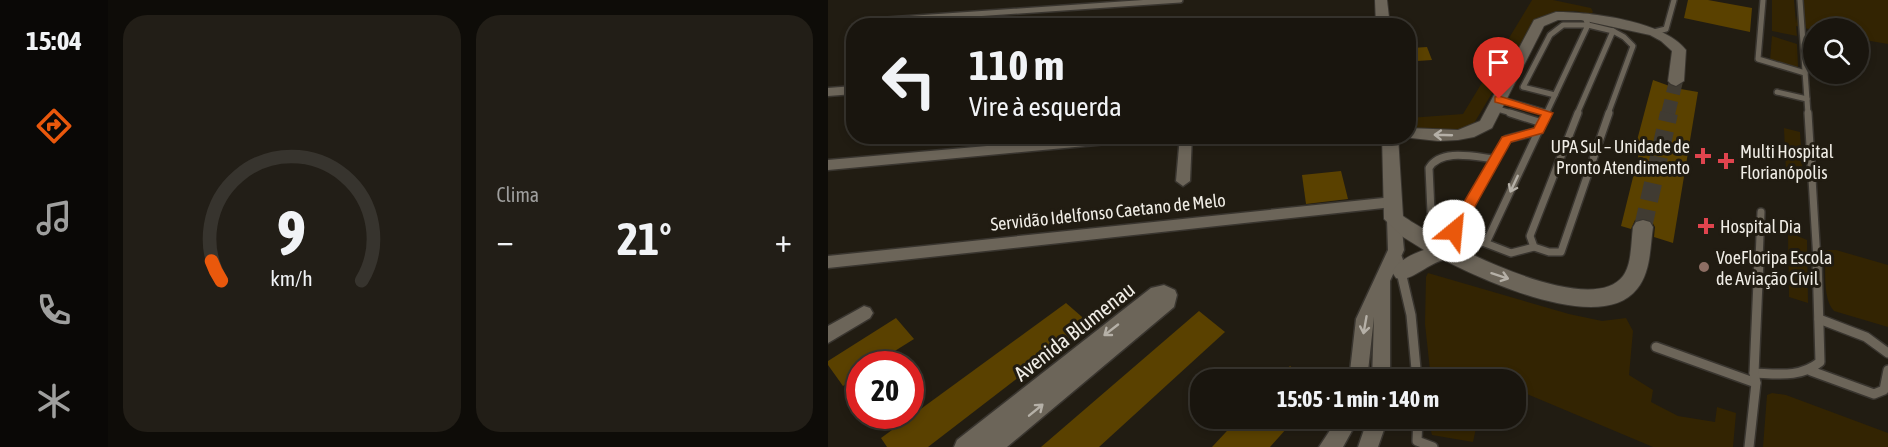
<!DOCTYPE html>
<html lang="pt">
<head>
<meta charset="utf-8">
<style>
  body { margin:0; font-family:"Asap Condensed",sans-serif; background:#221e17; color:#f1f3f6; height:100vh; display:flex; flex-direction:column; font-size:22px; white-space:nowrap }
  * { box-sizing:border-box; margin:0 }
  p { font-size:20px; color:#9f9f9e }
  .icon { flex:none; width:33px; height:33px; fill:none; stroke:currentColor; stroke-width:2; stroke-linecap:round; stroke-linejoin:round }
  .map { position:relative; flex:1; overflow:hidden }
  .panel { display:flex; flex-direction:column; gap:15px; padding:15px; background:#0e0c08; width:720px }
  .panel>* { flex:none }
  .guide { position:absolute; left:18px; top:18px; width:570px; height:126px; border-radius:24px; box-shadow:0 3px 9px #0003,0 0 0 2px #37342e; background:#19150e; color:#f1f3f6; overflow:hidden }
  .controls { position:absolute; left:975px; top:18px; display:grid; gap:12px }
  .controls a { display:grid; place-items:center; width:66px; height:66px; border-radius:50%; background:#19150e; box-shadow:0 3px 9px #0003,0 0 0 2px #37342e; font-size:30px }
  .speed { position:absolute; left:18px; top:351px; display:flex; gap:12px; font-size:30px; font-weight:700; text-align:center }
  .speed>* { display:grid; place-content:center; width:78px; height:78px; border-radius:50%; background:#19150e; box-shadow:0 3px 9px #0003,0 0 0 2px #37342e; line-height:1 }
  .speed .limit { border:9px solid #d22; background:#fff; color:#111 }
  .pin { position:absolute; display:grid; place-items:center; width:51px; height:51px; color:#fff; margin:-62px -26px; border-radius:50% 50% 50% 0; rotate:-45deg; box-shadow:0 0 6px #0007 }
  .pin .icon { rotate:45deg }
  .me { position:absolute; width:66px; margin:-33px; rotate:28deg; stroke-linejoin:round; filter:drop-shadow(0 0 4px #0008) }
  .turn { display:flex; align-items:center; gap:21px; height:126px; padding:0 24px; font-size:27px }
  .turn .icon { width:78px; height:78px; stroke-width:2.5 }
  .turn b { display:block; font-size:42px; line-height:51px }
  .big { font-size:45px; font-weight:700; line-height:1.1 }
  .panel .widget { flex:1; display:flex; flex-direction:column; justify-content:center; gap:9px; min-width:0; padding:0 21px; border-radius:24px; background:#221e17 }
  .panel .dial { align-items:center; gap:0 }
  .dial svg { height:156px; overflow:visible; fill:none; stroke:#37342e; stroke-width:7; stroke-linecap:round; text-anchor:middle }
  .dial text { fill:#f1f3f6; stroke:none }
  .heat { display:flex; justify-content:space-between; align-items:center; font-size:33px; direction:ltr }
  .panel .tiles { flex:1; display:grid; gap:15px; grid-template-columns:repeat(2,1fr) }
  .trip { position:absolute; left:362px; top:369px; width:336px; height:60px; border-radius:24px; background:#19150e; box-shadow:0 3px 9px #0003,0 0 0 2px #37342e; font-weight:700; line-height:60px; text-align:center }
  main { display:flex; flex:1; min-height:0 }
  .menu { display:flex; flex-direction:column; width:108px; justify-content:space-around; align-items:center; background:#0a0806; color:#9f9f9e }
  .menu .icon { width:42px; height:42px }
  .menu .current { color:#ea580c }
  .menu b { font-size:27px; color:#f1f3f6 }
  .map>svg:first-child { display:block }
  .green { fill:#332402 }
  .building { fill:#5a4100 }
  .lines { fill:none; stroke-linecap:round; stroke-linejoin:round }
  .tertiary-tunnel-far1 { stroke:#403b32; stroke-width:14; stroke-dasharray:14 7; stroke-linecap:butt }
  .tertiary-tunnel { stroke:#403b32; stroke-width:18; stroke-dasharray:18 9; stroke-linecap:butt }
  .service-far2-casing { stroke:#39352f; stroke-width:8 }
  .service-far1-casing { stroke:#39352f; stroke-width:10 }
  .service-casing { stroke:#39352f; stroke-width:12 }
  .minor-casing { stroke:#39352f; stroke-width:3 }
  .tertiary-casing { stroke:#39352f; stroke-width:2 }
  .service-far2 { stroke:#6c6559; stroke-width:5 }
  .service-far1 { stroke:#6c6559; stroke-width:7 }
  .service { stroke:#6c6559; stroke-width:9 }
  .minor { fill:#6c6559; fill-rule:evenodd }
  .tertiary { fill:#6c6559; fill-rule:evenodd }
  .oneway { stroke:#b5b0a7 }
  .route { fill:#ea580c; stroke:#983908; stroke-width:1.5 }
  .health-dot { fill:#e0444e; stroke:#211c12; stroke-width:2 }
  .education-dot { fill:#8d6e63; stroke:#211c12; stroke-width:2 }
  .labels { text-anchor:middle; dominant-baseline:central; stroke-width:6; stroke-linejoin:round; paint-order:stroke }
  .poi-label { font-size:18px; fill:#f0ede6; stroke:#211c12; text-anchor:start }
  .street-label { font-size:18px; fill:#f0ede6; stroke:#211c12 }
  .near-street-label { font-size:21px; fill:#f0ede6; stroke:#211c12 }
</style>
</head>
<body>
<main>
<nav class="menu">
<b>15:04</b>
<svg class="icon current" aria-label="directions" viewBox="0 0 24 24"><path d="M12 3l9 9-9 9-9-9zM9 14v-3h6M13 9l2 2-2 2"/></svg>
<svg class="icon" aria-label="music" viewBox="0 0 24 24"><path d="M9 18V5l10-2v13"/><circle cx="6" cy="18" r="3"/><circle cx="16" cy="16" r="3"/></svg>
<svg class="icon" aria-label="phone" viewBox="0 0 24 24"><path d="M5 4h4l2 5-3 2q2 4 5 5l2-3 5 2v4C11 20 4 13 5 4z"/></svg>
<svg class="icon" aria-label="climate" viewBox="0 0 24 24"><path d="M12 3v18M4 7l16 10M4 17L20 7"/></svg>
</nav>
<section class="panel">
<div class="tiles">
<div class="widget dial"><svg viewBox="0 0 100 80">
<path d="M14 69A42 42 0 1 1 86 69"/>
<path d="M14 69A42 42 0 0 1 9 59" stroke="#ea580c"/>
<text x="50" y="56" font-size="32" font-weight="700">9</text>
<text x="50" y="72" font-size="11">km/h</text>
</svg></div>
<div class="widget"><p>Clima</p>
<div class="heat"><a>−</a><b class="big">21°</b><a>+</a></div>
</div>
</div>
</section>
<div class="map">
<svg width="1060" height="447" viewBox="0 0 1060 447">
  <rect width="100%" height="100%" fill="#211c12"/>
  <g class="green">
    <path d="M704,0H725L763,8L765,12L763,14L747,11L728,12L707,21L645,125C625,133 602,131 581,127V118L635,114Z"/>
    <polygon points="944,0 966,0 968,23 971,0 1060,0 1060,44 1031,39 1030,28 985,30 968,26 969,36 944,31"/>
    <polygon points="944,36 969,44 970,67 962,68 942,61"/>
    <polygon points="956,128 972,132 975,177 958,172"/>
    <polygon points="960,232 979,240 980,303 961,297"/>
    <path d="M1001,250H1008L1060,265V327L1006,311C994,298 998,269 997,251Z"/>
    <polygon points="600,273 741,314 774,321 798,318 805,331 801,375 825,390 823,402 850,416 887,422 889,407 908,413 905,447 825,447 687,389 687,380 603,379 597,324 598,277"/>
    <polygon points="944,393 958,395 1060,433 1060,447 935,447 939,395"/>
    <polygon points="600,419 650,419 645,442 604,435"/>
  </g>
  <g class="building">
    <polygon points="860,0 880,0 924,8 922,32 856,18"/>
    <polygon points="599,47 604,60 589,61 584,48"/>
    <polygon points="825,80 847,88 870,92 845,243 826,237 827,227 823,220 816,218 807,220 803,229 793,226 812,149 807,148"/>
    <polygon points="513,171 520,199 478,204 474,175"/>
    <polygon points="238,303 261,323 100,447 59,447 53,438"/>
    <polygon points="371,311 397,332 271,447 213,447"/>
    <polygon points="68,318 86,339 46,364 32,364 32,374 15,386 0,365 0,361"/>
    <polygon points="462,366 479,380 449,380"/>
    <polygon points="411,418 468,418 442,447 384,447"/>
  </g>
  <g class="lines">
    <polyline class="tertiary-tunnel-far1" points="840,114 848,81"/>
    <polyline class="tertiary-tunnel" points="815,227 841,113"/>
    <g class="service-far2-casing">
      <g id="service-far2">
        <polyline points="935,0 930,59 977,73"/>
        <polyline points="972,0 980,114"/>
        <polyline points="757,17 760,25 785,31"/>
        <polyline points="45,21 352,0"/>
        <polygon points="735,25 760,25 727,95 695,87 722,35"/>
        <polyline points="826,32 838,29 846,0"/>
        <polyline points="949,92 979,99"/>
        <polyline points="671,99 720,113"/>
        <polyline points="666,108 687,114"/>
        <polyline points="718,114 727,95"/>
        <polyline points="749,114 785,31"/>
        <polyline points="780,114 805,46 796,37 785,31"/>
      </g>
    </g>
    <g class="service-far1-casing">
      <g id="service-far1">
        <polyline points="682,113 714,123"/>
        <polyline points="750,113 702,236 706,247 721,252 733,252 781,113"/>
        <polyline points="980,113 989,260"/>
        <path d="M626,231L603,212L601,168C613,148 647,157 667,159"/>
        <polyline points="658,243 719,113"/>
        <polyline points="706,247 683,253 626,231 679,139 711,131"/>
        <polyline points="568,251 571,260"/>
        <polyline points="931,260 933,212"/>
      </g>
    </g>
    <g class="service-casing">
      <g id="service">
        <polyline points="570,259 583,315 589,380"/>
        <polyline points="991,319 1038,337 1060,353"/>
        <polyline points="828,347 928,383"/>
        <polyline points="983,371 1046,394 1056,390 1060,370"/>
        <path d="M926,373C950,374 972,378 992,362L989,259"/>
        <polyline points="590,418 589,441 605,447"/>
        <polyline points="921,447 928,383 926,373 931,259"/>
      </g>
    </g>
    <g class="minor-casing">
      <g id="minor">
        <polygon points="26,86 26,94 0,96 0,88"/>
        <polygon points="271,136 328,136 322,140 0,170 0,160"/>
        <polygon points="352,136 364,136 362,181 355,186 348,181"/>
        <polygon points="565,197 572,202 565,207 0,268 0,256"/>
        <polygon points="566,214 571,215 573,219 576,250 562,281 562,380 544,380 546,317 539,380 521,380 528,319 560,250 559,219 561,215"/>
        <polygon points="336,285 347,290 349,295 346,307 179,447 126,447 129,440 323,288"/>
        <polygon points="36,306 42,308 45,313 42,318 0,343 0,326"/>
        <polygon points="510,418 531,418 515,447 491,447"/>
        <polygon points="540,418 560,418 550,447 530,447"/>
      </g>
    </g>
    <g class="tertiary-casing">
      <g id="tertiary">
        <polygon points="547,0 559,0 562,26 548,26"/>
        <path d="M728,12C763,12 836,21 858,50L856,81L848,86L843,84L840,81L844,51L833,41L822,35L753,20H730L716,26L664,128L646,137L630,140L610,141L574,137L580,136V128L630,130L652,121L706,20Z"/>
        <path d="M554,136H570L575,216C609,240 761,321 795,276C804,264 803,242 805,227L808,222L815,220L822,222L825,227C822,247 823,272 809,289C773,335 657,281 616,260C598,264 583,283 568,278L564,272C571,260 584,254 596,250L575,237L556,219Z"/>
      </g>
    </g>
    <use href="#service-far2" class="service-far2"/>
    <use href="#service-far1" class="service-far1"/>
    <use href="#service" class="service"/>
    <use href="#minor" class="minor"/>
    <use href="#tertiary" class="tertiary"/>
  </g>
  <defs><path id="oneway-shaft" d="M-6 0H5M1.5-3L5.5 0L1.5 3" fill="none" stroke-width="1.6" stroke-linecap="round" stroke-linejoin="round" transform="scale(1.5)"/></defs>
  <g class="oneway">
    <use href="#oneway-shaft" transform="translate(615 135) rotate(-178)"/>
    <use href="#oneway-shaft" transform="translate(686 184) rotate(115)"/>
    <use href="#oneway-shaft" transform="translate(672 276) rotate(18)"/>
    <use href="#oneway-shaft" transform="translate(537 325) rotate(100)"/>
    <use href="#oneway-shaft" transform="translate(283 330) rotate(142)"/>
    <use href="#oneway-shaft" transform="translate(208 410) rotate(-39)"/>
  </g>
  <polygon class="route" points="671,96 725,113 715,133 683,142 631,235 621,235 619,231 674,137 706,128 713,115 667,102 667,97"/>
  <g class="health-dot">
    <path d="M872 147h6v6h6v6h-6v6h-6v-6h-6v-6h6z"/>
    <path d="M895 152h6v6h6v6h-6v6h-6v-6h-6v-6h6z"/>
    <path d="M875 217h6v6h6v6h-6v6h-6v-6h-6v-6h6z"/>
  </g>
  <circle class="education-dot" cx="876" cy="267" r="6"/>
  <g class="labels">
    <g class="poi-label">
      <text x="862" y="146" text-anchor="end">UPA Sul – Unidade de<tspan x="862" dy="21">Pronto Atendimento</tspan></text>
      <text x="912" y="151">Multi Hospital<tspan x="912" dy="21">Florianópolis</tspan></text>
      <text x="892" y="226">Hospital Dia</text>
      <text x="888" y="257">VoeFloripa Escola<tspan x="888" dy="21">de Aviação Cívil</tspan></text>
    </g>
    <g class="street-label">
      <text transform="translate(280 212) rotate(-6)">Servidão Idelfonso Caetano de Melo</text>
    </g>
    <g class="near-street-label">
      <text transform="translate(246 331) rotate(-38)">Avenida Blumenau</text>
    </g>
  </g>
</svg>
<div class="controls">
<a><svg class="icon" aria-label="search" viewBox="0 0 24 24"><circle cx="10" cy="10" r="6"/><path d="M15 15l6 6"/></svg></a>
</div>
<div class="speed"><div class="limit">20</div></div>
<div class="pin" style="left:671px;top:99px;background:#d93025"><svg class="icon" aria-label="arrive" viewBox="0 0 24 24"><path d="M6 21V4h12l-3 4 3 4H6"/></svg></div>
<svg class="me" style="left:626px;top:231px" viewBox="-20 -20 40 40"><circle r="19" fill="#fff"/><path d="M0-13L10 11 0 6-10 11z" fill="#ea580c"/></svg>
<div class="trip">15:05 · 1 min · 140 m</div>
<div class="guide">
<div class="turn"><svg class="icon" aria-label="left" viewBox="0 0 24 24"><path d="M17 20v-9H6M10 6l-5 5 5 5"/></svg><div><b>110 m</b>Vire à esquerda</div></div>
</div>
</div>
</main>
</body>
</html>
